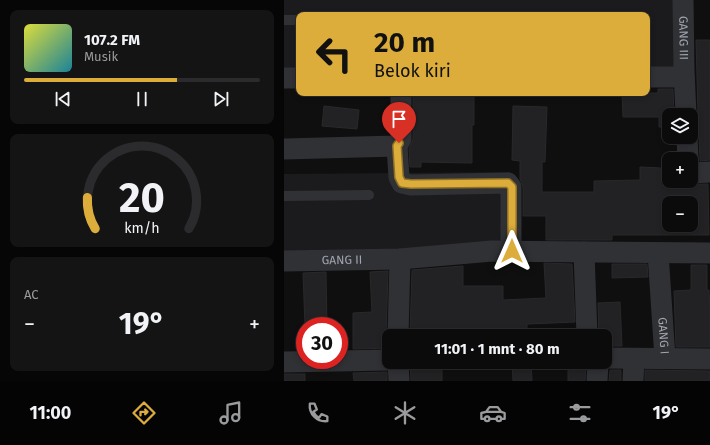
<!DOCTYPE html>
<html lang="id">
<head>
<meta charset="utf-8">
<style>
  body { margin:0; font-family:"Fira Sans",sans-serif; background:#141415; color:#f1f3f6; height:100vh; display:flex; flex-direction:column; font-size:15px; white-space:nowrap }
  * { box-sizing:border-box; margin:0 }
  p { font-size:13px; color:#9a9b9d }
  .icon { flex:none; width:22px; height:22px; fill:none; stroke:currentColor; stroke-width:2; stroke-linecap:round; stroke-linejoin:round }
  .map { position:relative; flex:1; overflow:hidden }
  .drawer { display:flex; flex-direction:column; gap:10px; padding:10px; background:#060607; width:284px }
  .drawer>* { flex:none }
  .guide { position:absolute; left:12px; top:12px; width:354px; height:84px; border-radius:8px; box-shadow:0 2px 6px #0003,0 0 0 1px #2b2b2d; background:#dcad3b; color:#111; overflow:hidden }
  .tools { position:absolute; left:378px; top:108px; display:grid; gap:8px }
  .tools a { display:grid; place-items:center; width:36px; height:36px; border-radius:8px; background:#0b0b0c; box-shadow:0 2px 6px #0003,0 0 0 1px #2b2b2d; font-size:20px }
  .speed { position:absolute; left:12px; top:317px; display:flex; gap:8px; font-size:20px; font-weight:700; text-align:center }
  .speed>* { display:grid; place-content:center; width:52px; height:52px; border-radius:50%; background:#0b0b0c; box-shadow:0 2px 6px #0003,0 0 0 1px #2b2b2d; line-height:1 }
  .speed .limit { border:6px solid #d22; background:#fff; color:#111 }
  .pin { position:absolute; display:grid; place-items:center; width:34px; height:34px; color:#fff; margin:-41px -17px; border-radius:50% 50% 50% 0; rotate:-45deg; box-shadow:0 0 4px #0007 }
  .pin .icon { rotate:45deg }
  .me { position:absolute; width:44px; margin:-22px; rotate:0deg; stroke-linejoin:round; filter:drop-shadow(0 0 3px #0008) }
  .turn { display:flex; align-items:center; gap:14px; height:84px; padding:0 12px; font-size:18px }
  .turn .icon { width:52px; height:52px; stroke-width:2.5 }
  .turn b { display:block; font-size:28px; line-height:34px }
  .big { font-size:30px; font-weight:700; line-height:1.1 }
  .drawer .widget { flex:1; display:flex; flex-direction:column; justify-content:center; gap:6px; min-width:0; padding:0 14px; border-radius:8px; background:#141415 }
  .drawer .dial { align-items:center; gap:0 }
  .dial svg { height:104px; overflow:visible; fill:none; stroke:#2b2b2d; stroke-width:7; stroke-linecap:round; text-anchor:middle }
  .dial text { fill:#f1f3f6; stroke:none }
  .song { display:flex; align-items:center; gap:12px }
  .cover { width:48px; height:48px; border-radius:6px; background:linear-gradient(135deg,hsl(60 70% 55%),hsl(190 70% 35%)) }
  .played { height:4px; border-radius:2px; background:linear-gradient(90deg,#dcad3b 65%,#2b2b2d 65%) }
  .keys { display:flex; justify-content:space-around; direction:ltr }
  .heat { display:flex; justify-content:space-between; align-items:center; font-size:22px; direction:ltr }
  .trip { position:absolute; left:98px; top:329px; width:230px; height:40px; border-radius:8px; background:#0b0b0c; box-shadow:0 2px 6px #0003,0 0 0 1px #2b2b2d; font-weight:700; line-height:40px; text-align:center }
  .dock { display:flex; height:64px; justify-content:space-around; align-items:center; background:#040405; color:#9a9b9d }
  .dock .icon { width:28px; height:28px }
  .dock .current { color:#dcad3b }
  .dock b { font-size:18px; color:#f1f3f6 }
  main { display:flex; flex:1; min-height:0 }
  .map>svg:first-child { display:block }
  .built { fill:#1b1b1d }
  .building { fill:#222224; stroke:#29292c; fill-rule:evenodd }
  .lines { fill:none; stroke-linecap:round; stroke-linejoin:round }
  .lane { stroke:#303135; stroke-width:10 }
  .street { stroke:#303135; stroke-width:21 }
  .route-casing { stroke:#8f7026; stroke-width:10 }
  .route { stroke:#dcad3b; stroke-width:7 }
  .labels { text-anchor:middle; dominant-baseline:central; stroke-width:4; stroke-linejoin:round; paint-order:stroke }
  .street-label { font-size:12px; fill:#a2a5af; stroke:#0a0a0b }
</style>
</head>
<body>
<main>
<section class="drawer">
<div class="widget">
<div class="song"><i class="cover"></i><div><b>107.2 FM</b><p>Musik</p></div></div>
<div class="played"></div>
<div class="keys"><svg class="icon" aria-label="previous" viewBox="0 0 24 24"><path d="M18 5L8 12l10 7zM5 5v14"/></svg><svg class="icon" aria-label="pause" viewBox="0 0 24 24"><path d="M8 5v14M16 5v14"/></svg><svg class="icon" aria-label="next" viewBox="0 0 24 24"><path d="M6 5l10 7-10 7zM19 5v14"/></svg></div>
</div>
<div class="widget dial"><svg viewBox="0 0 100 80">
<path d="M14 69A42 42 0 1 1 86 69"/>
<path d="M14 69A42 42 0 0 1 8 45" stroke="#dcad3b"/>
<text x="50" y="56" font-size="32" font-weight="700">20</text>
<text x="50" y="72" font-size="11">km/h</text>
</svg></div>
<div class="widget"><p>AC</p>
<div class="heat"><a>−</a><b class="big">19°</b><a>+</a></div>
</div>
</section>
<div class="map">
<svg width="426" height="381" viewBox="0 0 426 381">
  <rect width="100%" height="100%" fill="#0f0f10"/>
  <g class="built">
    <polygon points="0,0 392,0 391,70 363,70 363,15 15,15 15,69 0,69"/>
    <polygon points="226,172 227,250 0,254 0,174"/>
  </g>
  <g class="building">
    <polygon points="412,40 426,40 426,160 416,161 415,136 410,126 407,126 412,121 414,114"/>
    <polygon points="374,89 389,89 390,115 385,115 385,127 375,127 375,117 339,117 338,93 374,93"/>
    <polygon points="129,93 190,93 190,125 188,125 188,163 137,162 137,167 126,167 125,149 129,139"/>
    <polygon points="40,106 75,110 73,129 38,126"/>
    <path d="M229,106L263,107L261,162H258V192H310V181L356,180V167L377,168V185L424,184L425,235H328V240H262V216H239V187L236,179V161L228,160ZM385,203H407V225H385Z"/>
    <polygon points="260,263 288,264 291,322 243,324 243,336 218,335 218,332 168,331 168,334 126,334 128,270 179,266 179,286 219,286 219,300 262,298"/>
    <polygon points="328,264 363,264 364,277 328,278"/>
    <polygon points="407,265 423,265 423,290 425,290 426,310 426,347 392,347 390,291 407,290"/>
    <polygon points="104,271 102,336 105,343 105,348 69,349 69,313 88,312 86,272"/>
    <polygon points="42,272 43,326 21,326 19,273"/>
    <polygon points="336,302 338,346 321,346 321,336 315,336 314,303"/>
    <polygon points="126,362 158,362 158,381 127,381"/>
    <polygon points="228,362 247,362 248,381 229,381"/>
    <polygon points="284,366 302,367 301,381 284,381"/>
    <polygon points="326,370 337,370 337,381 325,381"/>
    <polygon points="361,370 426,371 426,381 361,381"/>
    <polygon points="103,372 103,381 70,381 69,373"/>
    <rect x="0" y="374" width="21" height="7"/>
  </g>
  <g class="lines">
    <g class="lane">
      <polyline points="0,20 15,20"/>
      <polyline points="0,196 85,195"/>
    </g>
    <g class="street">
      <path id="s1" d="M399,0L400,70L402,115"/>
      <polyline points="363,77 400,77"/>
      <polyline points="0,78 15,78"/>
      <polyline points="403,137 404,159"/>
      <polyline points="113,146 115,177 118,183 127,185 224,183 227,187 227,251"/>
      <polyline points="0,149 113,146 117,139 117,93"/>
      <polyline points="407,173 426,172"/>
      <polyline points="300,252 303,336"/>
      <path id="s2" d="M374,253L381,358"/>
      <path id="s3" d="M0,261L116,259L208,251L426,253"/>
      <polyline points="114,336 116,259"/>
      <polyline points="321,358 426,359"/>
      <polyline points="0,362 105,360"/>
      <polyline points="114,362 115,381"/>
      <polyline points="313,381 314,362"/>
      <polyline points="349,381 350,359"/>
    </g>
  </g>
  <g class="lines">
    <g class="route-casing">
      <polyline id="route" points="115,143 113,146 115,177 118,183 127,184 224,183 228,187 228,251"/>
    </g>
    <use href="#route" class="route"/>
  </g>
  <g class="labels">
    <g class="street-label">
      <text stroke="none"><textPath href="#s1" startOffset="38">GANG III</textPath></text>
      <text stroke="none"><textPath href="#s3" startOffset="58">GANG II</textPath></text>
      <text stroke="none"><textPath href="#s2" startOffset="83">GANG I</textPath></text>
    </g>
  </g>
</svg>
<div class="tools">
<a><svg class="icon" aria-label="layers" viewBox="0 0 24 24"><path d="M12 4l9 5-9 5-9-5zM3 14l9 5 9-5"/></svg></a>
<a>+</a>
<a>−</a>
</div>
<div class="speed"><div class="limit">30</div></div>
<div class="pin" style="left:115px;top:143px;background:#d93025"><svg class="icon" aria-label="arrive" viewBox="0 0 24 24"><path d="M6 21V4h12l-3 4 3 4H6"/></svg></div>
<svg class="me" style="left:228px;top:251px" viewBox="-20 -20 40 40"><path d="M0-17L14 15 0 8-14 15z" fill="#dcad3b" stroke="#fff" stroke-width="4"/></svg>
<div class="trip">11:01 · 1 mnt · 80 m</div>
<div class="guide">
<div class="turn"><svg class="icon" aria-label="left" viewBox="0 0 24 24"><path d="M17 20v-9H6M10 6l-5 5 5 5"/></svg><div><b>20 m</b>Belok kiri</div></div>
</div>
</div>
</main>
<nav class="dock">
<b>11:00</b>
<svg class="icon current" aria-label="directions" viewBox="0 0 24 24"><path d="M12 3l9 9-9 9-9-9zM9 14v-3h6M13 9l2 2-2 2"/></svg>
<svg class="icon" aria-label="music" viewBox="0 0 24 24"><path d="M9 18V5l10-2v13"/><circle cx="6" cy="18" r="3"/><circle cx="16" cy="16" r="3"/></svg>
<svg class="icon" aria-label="phone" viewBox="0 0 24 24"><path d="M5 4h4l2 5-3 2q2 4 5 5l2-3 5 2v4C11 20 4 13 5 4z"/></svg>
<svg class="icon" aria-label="climate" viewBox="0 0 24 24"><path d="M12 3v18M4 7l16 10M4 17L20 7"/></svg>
<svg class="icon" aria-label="car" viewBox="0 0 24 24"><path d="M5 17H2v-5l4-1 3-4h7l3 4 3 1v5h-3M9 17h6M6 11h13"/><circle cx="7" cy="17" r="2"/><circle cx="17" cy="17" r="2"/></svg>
<svg class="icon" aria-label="filters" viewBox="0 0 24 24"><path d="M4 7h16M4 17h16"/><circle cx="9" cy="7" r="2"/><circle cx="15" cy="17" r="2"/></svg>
<b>19°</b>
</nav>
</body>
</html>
